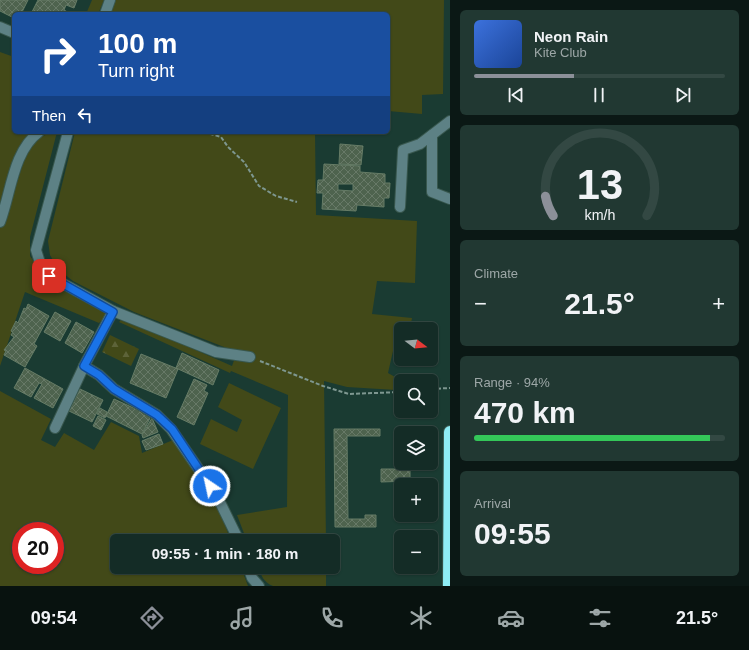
<!DOCTYPE html>
<html lang="en">
<head>
<meta charset="utf-8">
<style>
  body { margin:0; font-family:Helvetica,sans-serif; background:#213832; color:#f1f3f6; height:100vh; display:flex; flex-direction:column; font-size:15px; white-space:nowrap }
  * { box-sizing:border-box; margin:0 }
  p { font-size:13px; color:#9da7a7 }
  .icon { flex:none; width:22px; height:22px; fill:none; stroke:currentColor; stroke-width:2; stroke-linecap:round; stroke-linejoin:round }
  .map { position:relative; flex:1; overflow:hidden }
  .details { display:flex; flex-direction:column; gap:10px; padding:10px; background:#0b1815; width:299px }
  .details>* { flex:none }
  .banner { position:absolute; left:12px; top:12px; width:378px; height:122px; border-radius:6px; box-shadow:0 1px 3px #0004,0 0 0 1px #334843; background:#1a4fa0; color:#fff; overflow:hidden }
  .needle { width:26px; rotate:106deg }
  .buttons { position:absolute; left:394px; top:322px; display:grid; gap:8px }
  .buttons a { display:grid; place-items:center; width:44px; height:44px; border-radius:6px; background:#142c26; box-shadow:0 1px 3px #0004,0 0 0 1px #334843; font-size:20px }
  .speed { position:absolute; left:12px; top:522px; display:flex; gap:8px; font-size:20px; font-weight:700; text-align:center }
  .speed>* { display:grid; place-content:center; width:52px; height:52px; border-radius:50%; background:#142c26; box-shadow:0 1px 3px #0004,0 0 0 1px #334843; line-height:1 }
  .speed .limit { border:6px solid #d22; background:#fff; color:#111 }
  .pin { position:absolute; display:grid; place-items:center; width:34px; height:34px; color:#fff; margin:-17px; border-radius:8px; box-shadow:0 2px 6px #0006 }
  .me { position:absolute; width:44px; margin:-22px; rotate:326deg; stroke-linejoin:round; filter:drop-shadow(0 0 3px #0008) }
  .turn { display:flex; align-items:center; gap:14px; height:84px; padding:0 20px; font-size:18px }
  .turn .icon { width:52px; height:52px; stroke-width:2.5 }
  .turn b { display:block; font-size:28px; line-height:34px }
  .then { display:flex; align-items:center; height:38px; padding:0 20px; background:#0003; gap:8px; font-size:15px }
  .big { font-size:30px; font-weight:700; line-height:1.1 }
  .details .tile { flex:1; display:flex; flex-direction:column; justify-content:center; gap:6px; min-width:0; padding:0 14px; border-radius:6px; background:#213832 }
  .details .dial { align-items:center; gap:0 }
  .dial svg { height:104px; overflow:visible; fill:none; stroke:#334843; stroke-width:7; stroke-linecap:round; text-anchor:middle }
  .dial text { fill:#f1f3f6; stroke:none }
  .song { display:flex; align-items:center; gap:12px }
  .cover { width:48px; height:48px; border-radius:6px; background:linear-gradient(135deg,hsl(220 70% 55%),hsl(220 70% 35%)) }
  .played { height:4px; border-radius:2px; background:linear-gradient(90deg,#8c9099 40%,#334843 40%) }
  .keys { display:flex; justify-content:space-around; direction:ltr }
  .heat { display:flex; justify-content:space-between; align-items:center; font-size:22px; direction:ltr }
  .charge { height:6px; border-radius:3px; background:linear-gradient(90deg,#34c759 94%,#334843 0) }
  .trip { position:absolute; left:110px; top:534px; width:230px; height:40px; border-radius:6px; background:#142c26; box-shadow:0 1px 3px #0004,0 0 0 1px #334843; font-weight:700; line-height:40px; text-align:center }
  .tab-bar { display:flex; height:64px; justify-content:space-around; align-items:center; background:#08120f; color:#9da7a7 }
  .tab-bar .icon { width:28px; height:28px }
  .tab-bar .active { color:#8c9099 }
  .tab-bar b { font-size:18px; color:#f1f3f6 }
  main { display:flex; flex:1; min-height:0 }
  .map>svg:first-child { display:block }
  .grass { fill:#424918; fill-rule:evenodd }
  .forest { fill:url(#forest-firs) }
  .building { fill:url(#building-cross-hatch); stroke:#667c66; fill-rule:evenodd }
  .lines { fill:none; stroke-linecap:round; stroke-linejoin:round }
  .minor-casing { stroke:#38574e; stroke-width:12 }
  .highway-casing { stroke:#38574e; stroke-width:14 }
  .path { stroke:#7e9790; stroke-width:2; stroke-dasharray:4 2; stroke-linecap:butt }
  .minor { stroke:#5d8185; stroke-width:10 }
  .highway { stroke:#8eedf5; stroke-width:12 }
  .route-casing { stroke:#114b97; stroke-width:10 }
  .route { stroke:#1a73e8; stroke-width:7 }
</style>
</head>
<body>
<main>
<div class="map">
<svg width="450" height="586" viewBox="0 0 450 586">
  <defs>
    <pattern id="forest-firs" width="22" height="20" patternUnits="userSpaceOnUse"><rect width="22" height="20" fill="#424918"/><path d="M5 1l3.5 6h-7zM16 11l3.5 6h-7z" fill="#5d6339"/></pattern>
    <pattern id="building-cross-hatch" width="8" height="8" patternUnits="userSpaceOnUse"><rect width="8" height="8" fill="#4e634e"/><path d="M0 0l8 8M0 8l8-8" fill="none" stroke="#677967"/></pattern>
  </defs>
  <rect width="100%" height="100%" fill="#1a3b32"/>
  <g class="grass">
    <polygon points="92,0 104,0 98,14 86,14"/>
    <polygon points="115,0 444,0 443,94 422,95 422,114 388,111 388,14 110,14"/>
    <polygon points="0,52 14,57 14,132 34,132 0,208"/>
    <polygon points="52,132 57,132 30,237 30,256 46,279 60,289 106,312 107,315 99,323 25,292 0,366 0,228 4,223 26,154 36,139"/>
    <polygon points="75,132 315,132 316,215 417,221 415,283 377,281 372,314 412,318 410,329 401,329 401,353 393,351 388,373 395,377 396,390 347,387 324,381 326,541 247,541 237,515 287,507 288,395 231,371 230,373 119,322 123,318 232,366 237,352 134,312 73,281 58,269 50,255 48,241"/>
    <polygon points="229,383 281,408 253,469 200,444 211,419 237,432 242,420 218,407"/>
    <path d="M0,391L51,419L41,440L55,447L64,433L94,450L111,422L139,436L142,453L173,440L218,507L231,541H117V567H241L248,586H0ZM21,531H55V565H21Z"/>
    <path d="M258,567H326V586H273C263,582 262,576 258,567Z"/>
  </g>
  <polygon class="forest" points="110,335 139,349 131,366 102,352"/>
  <g class="building">
    <polygon points="0,0 28,0 21,14 14,14 14,18 0,11"/>
    <polygon points="38,0 77,0 74,8 66,5 64,10 71,14 31,14"/>
    <polygon points="340,144 363,146 361,165 339,164"/>
    <path d="M324,164L360,166V172L385,174V183H390L389,198H384V207L357,205L356,211L322,209L323,193H317L318,180H323ZM338,184H353V191L338,190Z"/>
    <polygon points="28,304 49,316 34,344 37,346 25,367 4,355 6,351 4,350 14,337 11,335 13,332 11,331 16,321 18,323 24,308 26,309"/>
    <polygon points="55,312 71,321 60,341 44,332"/>
    <polygon points="76,322 94,332 82,353 65,343"/>
    <polygon points="182,353 219,370 213,385 176,368"/>
    <polygon points="141,354 178,369 166,398 130,383"/>
    <polygon points="25,368 63,389 53,408 34,398 42,384 39,383 31,397 14,388"/>
    <polygon points="194,379 207,385 204,391 208,393 194,425 177,417"/>
    <polygon points="80,389 103,400 92,422 69,411"/>
    <polygon points="114,399 151,416 142,434 106,416"/>
    <polygon points="100,408 107,412 105,418 97,414"/>
    <polygon points="98,416 106,420 101,430 93,426"/>
    <polygon points="152,418 158,432 143,438 142,435"/>
    <polygon points="334,429 380,429 380,436 347,436 348,519 365,519 365,515 376,515 376,527 335,527"/>
    <polygon points="159,434 163,444 146,450 142,441"/>
    <polygon points="381,469 410,469 410,481 381,482"/>
  </g>
  <g class="lines">
    <g class="minor-casing">
      <g id="minor">
        <polyline points="105,14 110,0"/>
        <polyline points="0,27 14,33"/>
        <polyline points="68,132 36,250 42,269 49,276 113,311 216,352 250,357"/>
        <polyline points="432,135 432,192 450,199"/>
        <polyline points="400,207 403,150 420,144 450,121"/>
        <path d="M0,222C11,193 13,151 39,132"/>
        <polyline points="113,311 84,366 99,375 114,389 157,415 171,429 217,496 239,541"/>
        <polyline points="55,428 84,366"/>
        <polyline points="248,567 252,578 259,586"/>
      </g>
    </g>
    <g class="highway-casing">
      <polyline id="highway" points="449,586 450,432"/>
    </g>
    <g class="path">
      <polyline points="204,132 221,137 228,147 244,162 259,186 276,196 297,202"/>
      <polyline points="260,361 323,386 349,394 401,392"/>
      <polyline points="431,389 450,388"/>
    </g>
    <use href="#minor" class="minor"/>
    <use href="#highway" class="highway"/>
  </g>
  <g class="lines">
    <g class="route-casing">
      <polyline id="route" points="49,276 113,312 84,366 99,375 114,389 157,415 172,429 210,486"/>
    </g>
    <use href="#route" class="route"/>
  </g>
</svg>
<div class="buttons">
<a><svg class="needle" viewBox="-14 -14 28 28"><path d="M0-13l5 13h-10z" fill="#e53935"/><path d="M0 13l5-13h-10z" fill="#9da7a7"/></svg></a>
<a><svg class="icon" aria-label="search" viewBox="0 0 24 24"><circle cx="10" cy="10" r="6"/><path d="M15 15l6 6"/></svg></a>
<a><svg class="icon" aria-label="layers" viewBox="0 0 24 24"><path d="M12 4l9 5-9 5-9-5zM3 14l9 5 9-5"/></svg></a>
<a>+</a>
<a>−</a>
</div>
<div class="speed"><div class="limit">20</div></div>
<div class="pin" style="left:49px;top:276px;background:#d93025"><svg class="icon" aria-label="arrive" viewBox="0 0 24 24"><path d="M6 21V4h12l-3 4 3 4H6"/></svg></div>
<svg class="me" style="left:210px;top:486px" viewBox="-20 -20 40 40"><circle r="17" fill="#1a73e8" stroke="#fff" stroke-width="3"/><path d="M0-11L8 9 0 5-8 9z" fill="#fff"/></svg>
<div class="trip">09:55 · 1 min · 180 m</div>
<div class="banner">
<div class="turn"><svg class="icon" aria-label="right" viewBox="0 0 24 24"><path d="M7 20v-9h11M14 6l5 5-5 5"/></svg><div><b>100 m</b>Turn right</div></div>
<div class="then">Then<svg class="icon" aria-label="left" viewBox="0 0 24 24"><path d="M17 20v-9H6M10 6l-5 5 5 5"/></svg></div>
</div>
</div>
<section class="details">
<div class="tile">
<div class="song"><i class="cover"></i><div><b>Neon Rain</b><p>Kite Club</p></div></div>
<div class="played"></div>
<div class="keys"><svg class="icon" aria-label="previous" viewBox="0 0 24 24"><path d="M18 5L8 12l10 7zM5 5v14"/></svg><svg class="icon" aria-label="pause" viewBox="0 0 24 24"><path d="M8 5v14M16 5v14"/></svg><svg class="icon" aria-label="next" viewBox="0 0 24 24"><path d="M6 5l10 7-10 7zM19 5v14"/></svg></div>
</div>
<div class="tile dial"><svg viewBox="0 0 100 80">
<path d="M14 69A42 42 0 1 1 86 69"/>
<path d="M14 69A42 42 0 0 1 8 54" stroke="#8c9099"/>
<text x="50" y="56" font-size="32" font-weight="700">13</text>
<text x="50" y="72" font-size="11">km/h</text>
</svg></div>
<div class="tile"><p>Climate</p>
<div class="heat"><a>−</a><b class="big">21.5°</b><a>+</a></div>
</div>
<div class="tile"><p>Range · 94%</p><b class="big">470 km</b><div class="charge"></div></div>
<div class="tile"><p>Arrival</p><b class="big">09:55</b></div>
</section>
</main>
<nav class="tab-bar">
<b>09:54</b>
<svg class="icon active" aria-label="directions" viewBox="0 0 24 24"><path d="M12 3l9 9-9 9-9-9zM9 14v-3h6M13 9l2 2-2 2"/></svg>
<svg class="icon" aria-label="music" viewBox="0 0 24 24"><path d="M9 18V5l10-2v13"/><circle cx="6" cy="18" r="3"/><circle cx="16" cy="16" r="3"/></svg>
<svg class="icon" aria-label="phone" viewBox="0 0 24 24"><path d="M5 4h4l2 5-3 2q2 4 5 5l2-3 5 2v4C11 20 4 13 5 4z"/></svg>
<svg class="icon" aria-label="climate" viewBox="0 0 24 24"><path d="M12 3v18M4 7l16 10M4 17L20 7"/></svg>
<svg class="icon" aria-label="car" viewBox="0 0 24 24"><path d="M5 17H2v-5l4-1 3-4h7l3 4 3 1v5h-3M9 17h6M6 11h13"/><circle cx="7" cy="17" r="2"/><circle cx="17" cy="17" r="2"/></svg>
<svg class="icon" aria-label="filters" viewBox="0 0 24 24"><path d="M4 7h16M4 17h16"/><circle cx="9" cy="7" r="2"/><circle cx="15" cy="17" r="2"/></svg>
<b>21.5°</b>
</nav>
</body>
</html>
